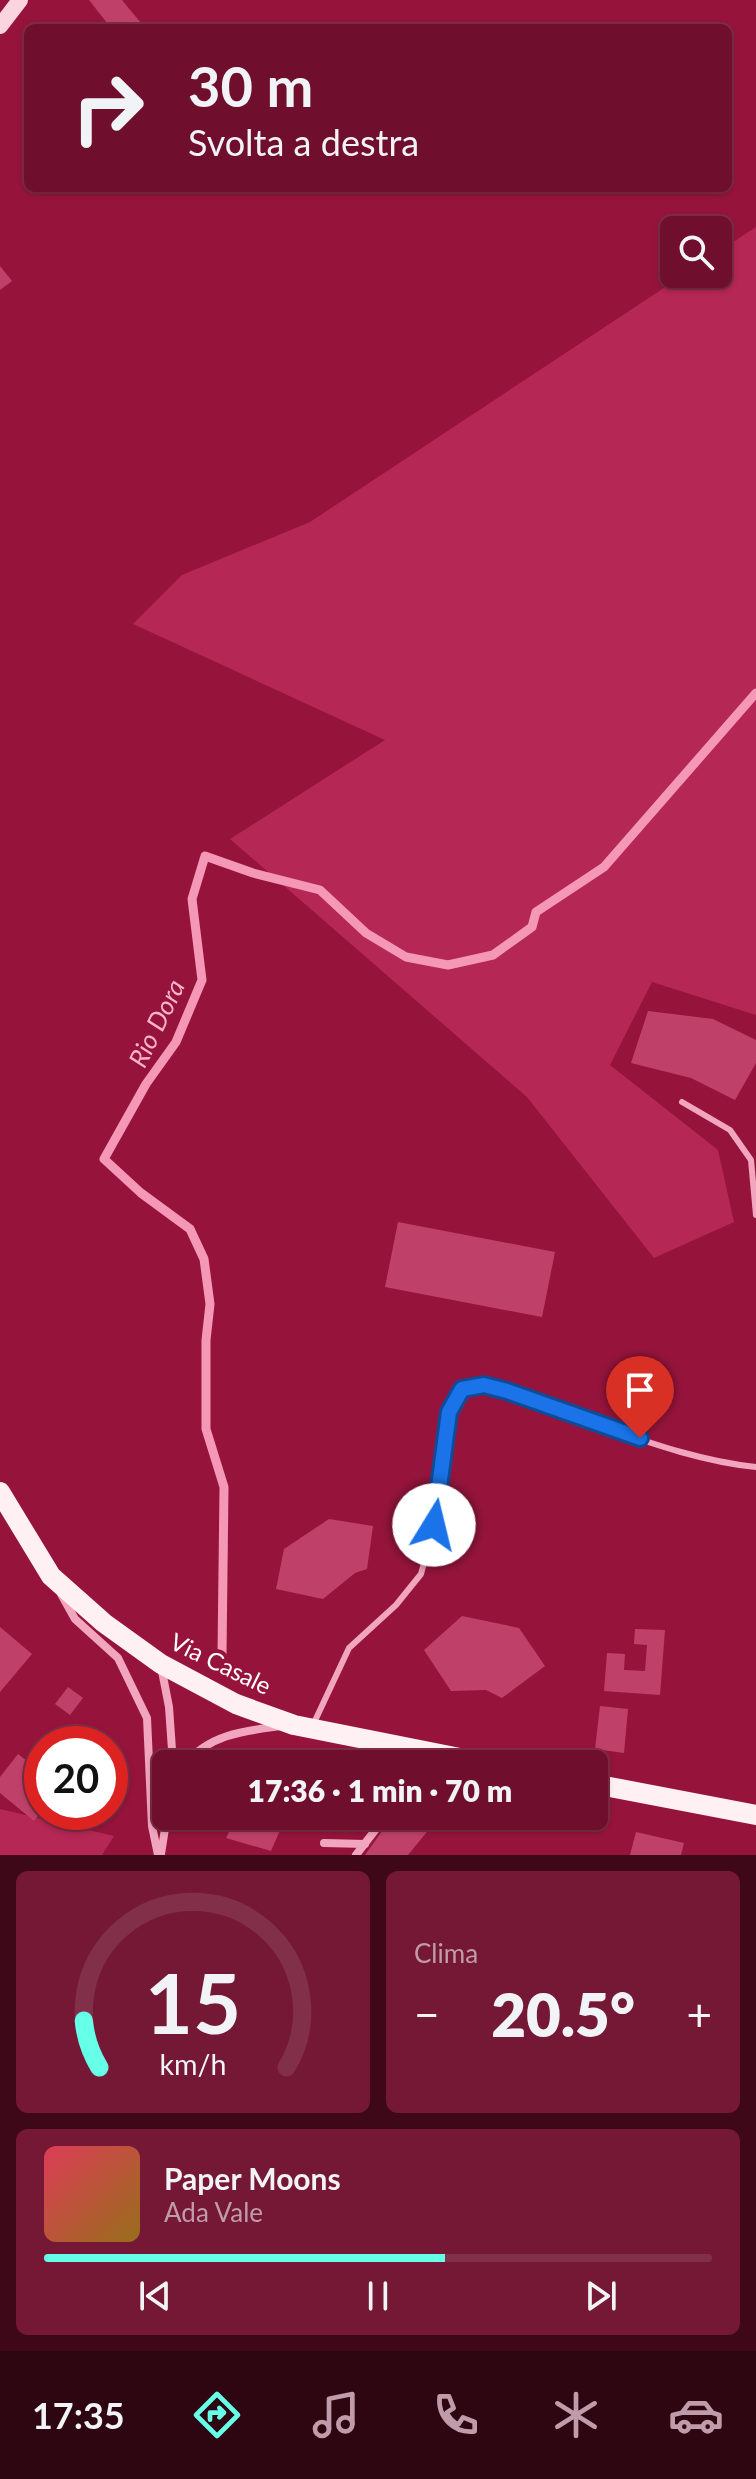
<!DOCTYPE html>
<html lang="it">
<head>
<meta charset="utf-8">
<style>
  body { margin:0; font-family:Lato,sans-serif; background:#751835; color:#f1f3f6; height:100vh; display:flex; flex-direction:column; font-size:30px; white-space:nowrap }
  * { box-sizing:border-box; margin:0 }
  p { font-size:26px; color:#c09caa }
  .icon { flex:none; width:44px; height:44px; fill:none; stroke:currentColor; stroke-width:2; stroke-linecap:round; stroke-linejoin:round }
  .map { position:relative; height:1855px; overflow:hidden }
  .details { display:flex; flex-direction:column; gap:16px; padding:16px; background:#3e0819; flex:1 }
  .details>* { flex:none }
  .top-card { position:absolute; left:24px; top:24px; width:708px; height:168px; border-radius:12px; box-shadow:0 2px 6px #0004,0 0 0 2px #822f49; background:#700f2d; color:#f1f3f6; overflow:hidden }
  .buttons { position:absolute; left:660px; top:216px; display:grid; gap:16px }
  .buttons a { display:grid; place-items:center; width:72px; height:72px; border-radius:12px; background:#700f2d; box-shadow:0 2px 6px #0004,0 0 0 2px #822f49; font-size:40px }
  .speed { position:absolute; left:24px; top:1726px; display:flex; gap:16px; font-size:40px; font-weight:700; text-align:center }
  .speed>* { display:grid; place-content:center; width:104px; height:104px; border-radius:50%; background:#700f2d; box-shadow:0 2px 6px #0004,0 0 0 2px #822f49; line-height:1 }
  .speed .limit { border:12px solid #d22; background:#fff; color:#111 }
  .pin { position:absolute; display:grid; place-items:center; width:68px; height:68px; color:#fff; margin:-82px -34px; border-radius:50% 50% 50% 0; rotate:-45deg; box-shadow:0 0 8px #0007 }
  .pin .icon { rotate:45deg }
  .me { position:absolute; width:88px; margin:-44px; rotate:9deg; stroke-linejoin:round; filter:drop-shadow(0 0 6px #0008) }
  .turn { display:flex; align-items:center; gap:28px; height:168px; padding:0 32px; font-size:36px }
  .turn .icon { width:104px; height:104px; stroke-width:2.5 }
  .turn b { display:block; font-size:56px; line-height:68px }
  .big { font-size:60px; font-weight:800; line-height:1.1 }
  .details .card { flex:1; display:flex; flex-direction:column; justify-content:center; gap:12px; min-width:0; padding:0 28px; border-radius:12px; background:#751835 }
  .details .dial { align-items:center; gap:0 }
  .dial svg { height:208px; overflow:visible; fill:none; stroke:#822f49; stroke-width:7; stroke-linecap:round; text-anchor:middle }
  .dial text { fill:#f1f3f6; stroke:none }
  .song { display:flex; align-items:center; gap:24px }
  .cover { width:96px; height:96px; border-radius:12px; background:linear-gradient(135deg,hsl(350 70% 55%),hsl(40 70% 35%)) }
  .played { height:8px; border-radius:4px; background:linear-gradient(90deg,#66ffe7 60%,#822f49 60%) }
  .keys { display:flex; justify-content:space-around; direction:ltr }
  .heat { display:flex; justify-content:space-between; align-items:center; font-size:44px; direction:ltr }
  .details .tiles { flex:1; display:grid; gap:16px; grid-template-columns:1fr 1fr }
  .card:last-child { grid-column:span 2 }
  .trip { position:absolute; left:152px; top:1750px; width:456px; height:80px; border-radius:12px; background:#700f2d; box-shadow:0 2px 6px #0004,0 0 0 2px #822f49; font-weight:800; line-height:80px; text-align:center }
  .dock { display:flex; height:128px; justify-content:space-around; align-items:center; background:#2d0612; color:#c09caa }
  .dock .icon { width:56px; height:56px }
  .dock .current { color:#66ffe7 }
  .dock b { font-size:36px; color:#f1f3f6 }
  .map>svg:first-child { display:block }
  .green { fill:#b52755 }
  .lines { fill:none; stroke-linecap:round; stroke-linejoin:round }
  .stream { stroke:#f597b7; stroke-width:9 }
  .building { fill:#bf4169 }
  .lane { stroke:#f2a5be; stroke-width:6 }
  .street { stroke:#f2a5be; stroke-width:8 }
  .secondary { stroke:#fcd4e0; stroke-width:16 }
  .primary { stroke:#fff0f4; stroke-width:20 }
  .route-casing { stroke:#114b97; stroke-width:20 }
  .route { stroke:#1a73e8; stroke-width:14 }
  .labels { text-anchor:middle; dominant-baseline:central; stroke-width:8; stroke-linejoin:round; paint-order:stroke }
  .street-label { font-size:24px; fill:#fff; stroke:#96143c }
  .water-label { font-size:26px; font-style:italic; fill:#f9b2c9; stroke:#96143c }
</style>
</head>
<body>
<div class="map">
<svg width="756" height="1855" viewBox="0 0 756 1855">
  <rect width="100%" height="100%" fill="#96143c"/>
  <g class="green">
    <polygon points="756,227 756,1015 652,982 610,1065 718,1150 734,1222 654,1258 527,1097 230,839 385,740 133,624 182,575 310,522 685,274 718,274 718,252"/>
    <polygon points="0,1809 114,1836 102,1855 0,1855"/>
  </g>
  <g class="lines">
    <polyline class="stream" points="222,1654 224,1487 206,1429 206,1340 210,1304 204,1259 190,1229 141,1193 104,1159 146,1084 176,1042 202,980 192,899 205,856 253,873 320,890 366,933 406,957 448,965 493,955 532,927 536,912 604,867 756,693"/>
  </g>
  <g class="building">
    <polygon points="89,0 122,0 145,28 111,28"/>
    <polygon points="0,266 12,281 0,290"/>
    <polygon points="648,1011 713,1019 756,1040 756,1063 735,1100 691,1078 631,1063"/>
    <polygon points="398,1222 555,1252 542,1317 385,1287"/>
    <polygon points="329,1519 373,1526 367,1569 355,1573 323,1599 276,1589 284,1549"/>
    <polygon points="462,1616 519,1628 545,1666 502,1698 486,1690 451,1691 424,1650"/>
    <polygon points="0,1627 32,1654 0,1692"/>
    <polygon points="635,1629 665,1630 660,1695 604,1691 607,1653 625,1654 624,1670 645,1671 647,1645 634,1644"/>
    <polygon points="68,1687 83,1698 70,1715 55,1704"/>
    <polygon points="600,1706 628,1709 624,1753 595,1749"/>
    <polygon points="275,1753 329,1762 329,1764 274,1764"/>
    <polygon points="18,1754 40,1771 29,1785 42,1796 42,1811 34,1821 0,1793 0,1777"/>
    <polygon points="237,1816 309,1816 307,1831 281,1828 271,1851 226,1838"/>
    <polygon points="393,1816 440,1816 408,1855 365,1855"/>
    <polygon points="636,1832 684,1843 681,1855 630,1855"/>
  </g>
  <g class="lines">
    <g class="lane">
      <polyline points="682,1102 730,1130 751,1160 756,1215"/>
      <path d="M313,1725L349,1648L396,1605L421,1574L434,1525L449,1412L462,1389C511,1381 563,1411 608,1428C655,1445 706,1462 756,1467"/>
    </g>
    <g class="street">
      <polyline points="61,1594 75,1619 118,1658 147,1718 152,1826 158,1855"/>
      <polyline points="161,1666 169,1707 173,1764"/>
      <path d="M185,1764C210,1734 244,1731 281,1726"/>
      <polyline points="324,1843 365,1844"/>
      <polyline points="161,1854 167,1816"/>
      <polyline points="356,1855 386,1816"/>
    </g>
    <polyline class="secondary" points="0,26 20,0"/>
    <g class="primary">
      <polyline points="0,1492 51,1576 104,1623 161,1664 236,1704 294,1725 490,1764"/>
      <polyline points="594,1784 756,1815"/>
    </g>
  </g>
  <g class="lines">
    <g class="route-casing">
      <polyline id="route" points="434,1525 449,1412 462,1389 484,1385 507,1391 640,1438"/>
    </g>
    <use href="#route" class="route"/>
  </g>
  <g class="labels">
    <g class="street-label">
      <text transform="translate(221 1663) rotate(26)">Via Casale</text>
    </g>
    <g class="water-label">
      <text transform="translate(156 1023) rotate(-64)">Rio Dora</text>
    </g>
  </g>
</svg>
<div class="buttons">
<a><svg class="icon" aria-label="search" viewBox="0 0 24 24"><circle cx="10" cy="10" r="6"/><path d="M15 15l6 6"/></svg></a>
</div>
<div class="speed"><div class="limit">20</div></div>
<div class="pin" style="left:640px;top:1438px;background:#d93025"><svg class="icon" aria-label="arrive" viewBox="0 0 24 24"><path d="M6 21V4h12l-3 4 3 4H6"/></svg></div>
<svg class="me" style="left:434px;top:1525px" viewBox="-20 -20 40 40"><circle r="19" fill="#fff"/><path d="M0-13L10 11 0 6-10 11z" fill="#1a73e8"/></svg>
<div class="trip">17:36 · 1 min · 70 m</div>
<div class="top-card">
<div class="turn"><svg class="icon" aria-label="right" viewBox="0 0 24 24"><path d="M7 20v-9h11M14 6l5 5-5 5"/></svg><div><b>30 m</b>Svolta a destra</div></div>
</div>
</div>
<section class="details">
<div class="tiles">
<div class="card dial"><svg viewBox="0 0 100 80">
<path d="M14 69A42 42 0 1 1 86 69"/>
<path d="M14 69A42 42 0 0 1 8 51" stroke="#66ffe7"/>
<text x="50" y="56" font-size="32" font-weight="700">15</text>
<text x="50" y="72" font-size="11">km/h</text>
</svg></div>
<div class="card"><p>Clima</p>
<div class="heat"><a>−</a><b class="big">20.5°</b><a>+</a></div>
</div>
<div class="card">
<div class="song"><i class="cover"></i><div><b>Paper Moons</b><p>Ada Vale</p></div></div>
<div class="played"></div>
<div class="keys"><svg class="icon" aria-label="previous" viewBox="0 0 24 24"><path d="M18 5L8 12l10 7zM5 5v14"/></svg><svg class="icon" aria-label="pause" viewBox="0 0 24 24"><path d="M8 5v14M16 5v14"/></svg><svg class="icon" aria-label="next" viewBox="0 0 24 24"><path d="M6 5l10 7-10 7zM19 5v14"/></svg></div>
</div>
</div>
</section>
<nav class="dock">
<b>17:35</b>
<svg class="icon current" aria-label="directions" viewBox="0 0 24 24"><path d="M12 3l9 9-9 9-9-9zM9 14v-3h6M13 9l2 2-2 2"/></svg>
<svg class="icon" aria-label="music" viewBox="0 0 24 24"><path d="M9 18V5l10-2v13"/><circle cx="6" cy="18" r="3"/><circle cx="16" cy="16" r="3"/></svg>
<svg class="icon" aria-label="phone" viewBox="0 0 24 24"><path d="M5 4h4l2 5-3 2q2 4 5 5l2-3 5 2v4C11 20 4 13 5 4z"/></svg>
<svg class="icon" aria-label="climate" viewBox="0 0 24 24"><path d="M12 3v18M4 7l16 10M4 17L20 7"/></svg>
<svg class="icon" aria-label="car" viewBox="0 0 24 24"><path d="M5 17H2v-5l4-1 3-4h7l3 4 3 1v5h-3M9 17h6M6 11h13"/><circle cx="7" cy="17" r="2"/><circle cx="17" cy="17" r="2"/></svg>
</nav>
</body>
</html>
